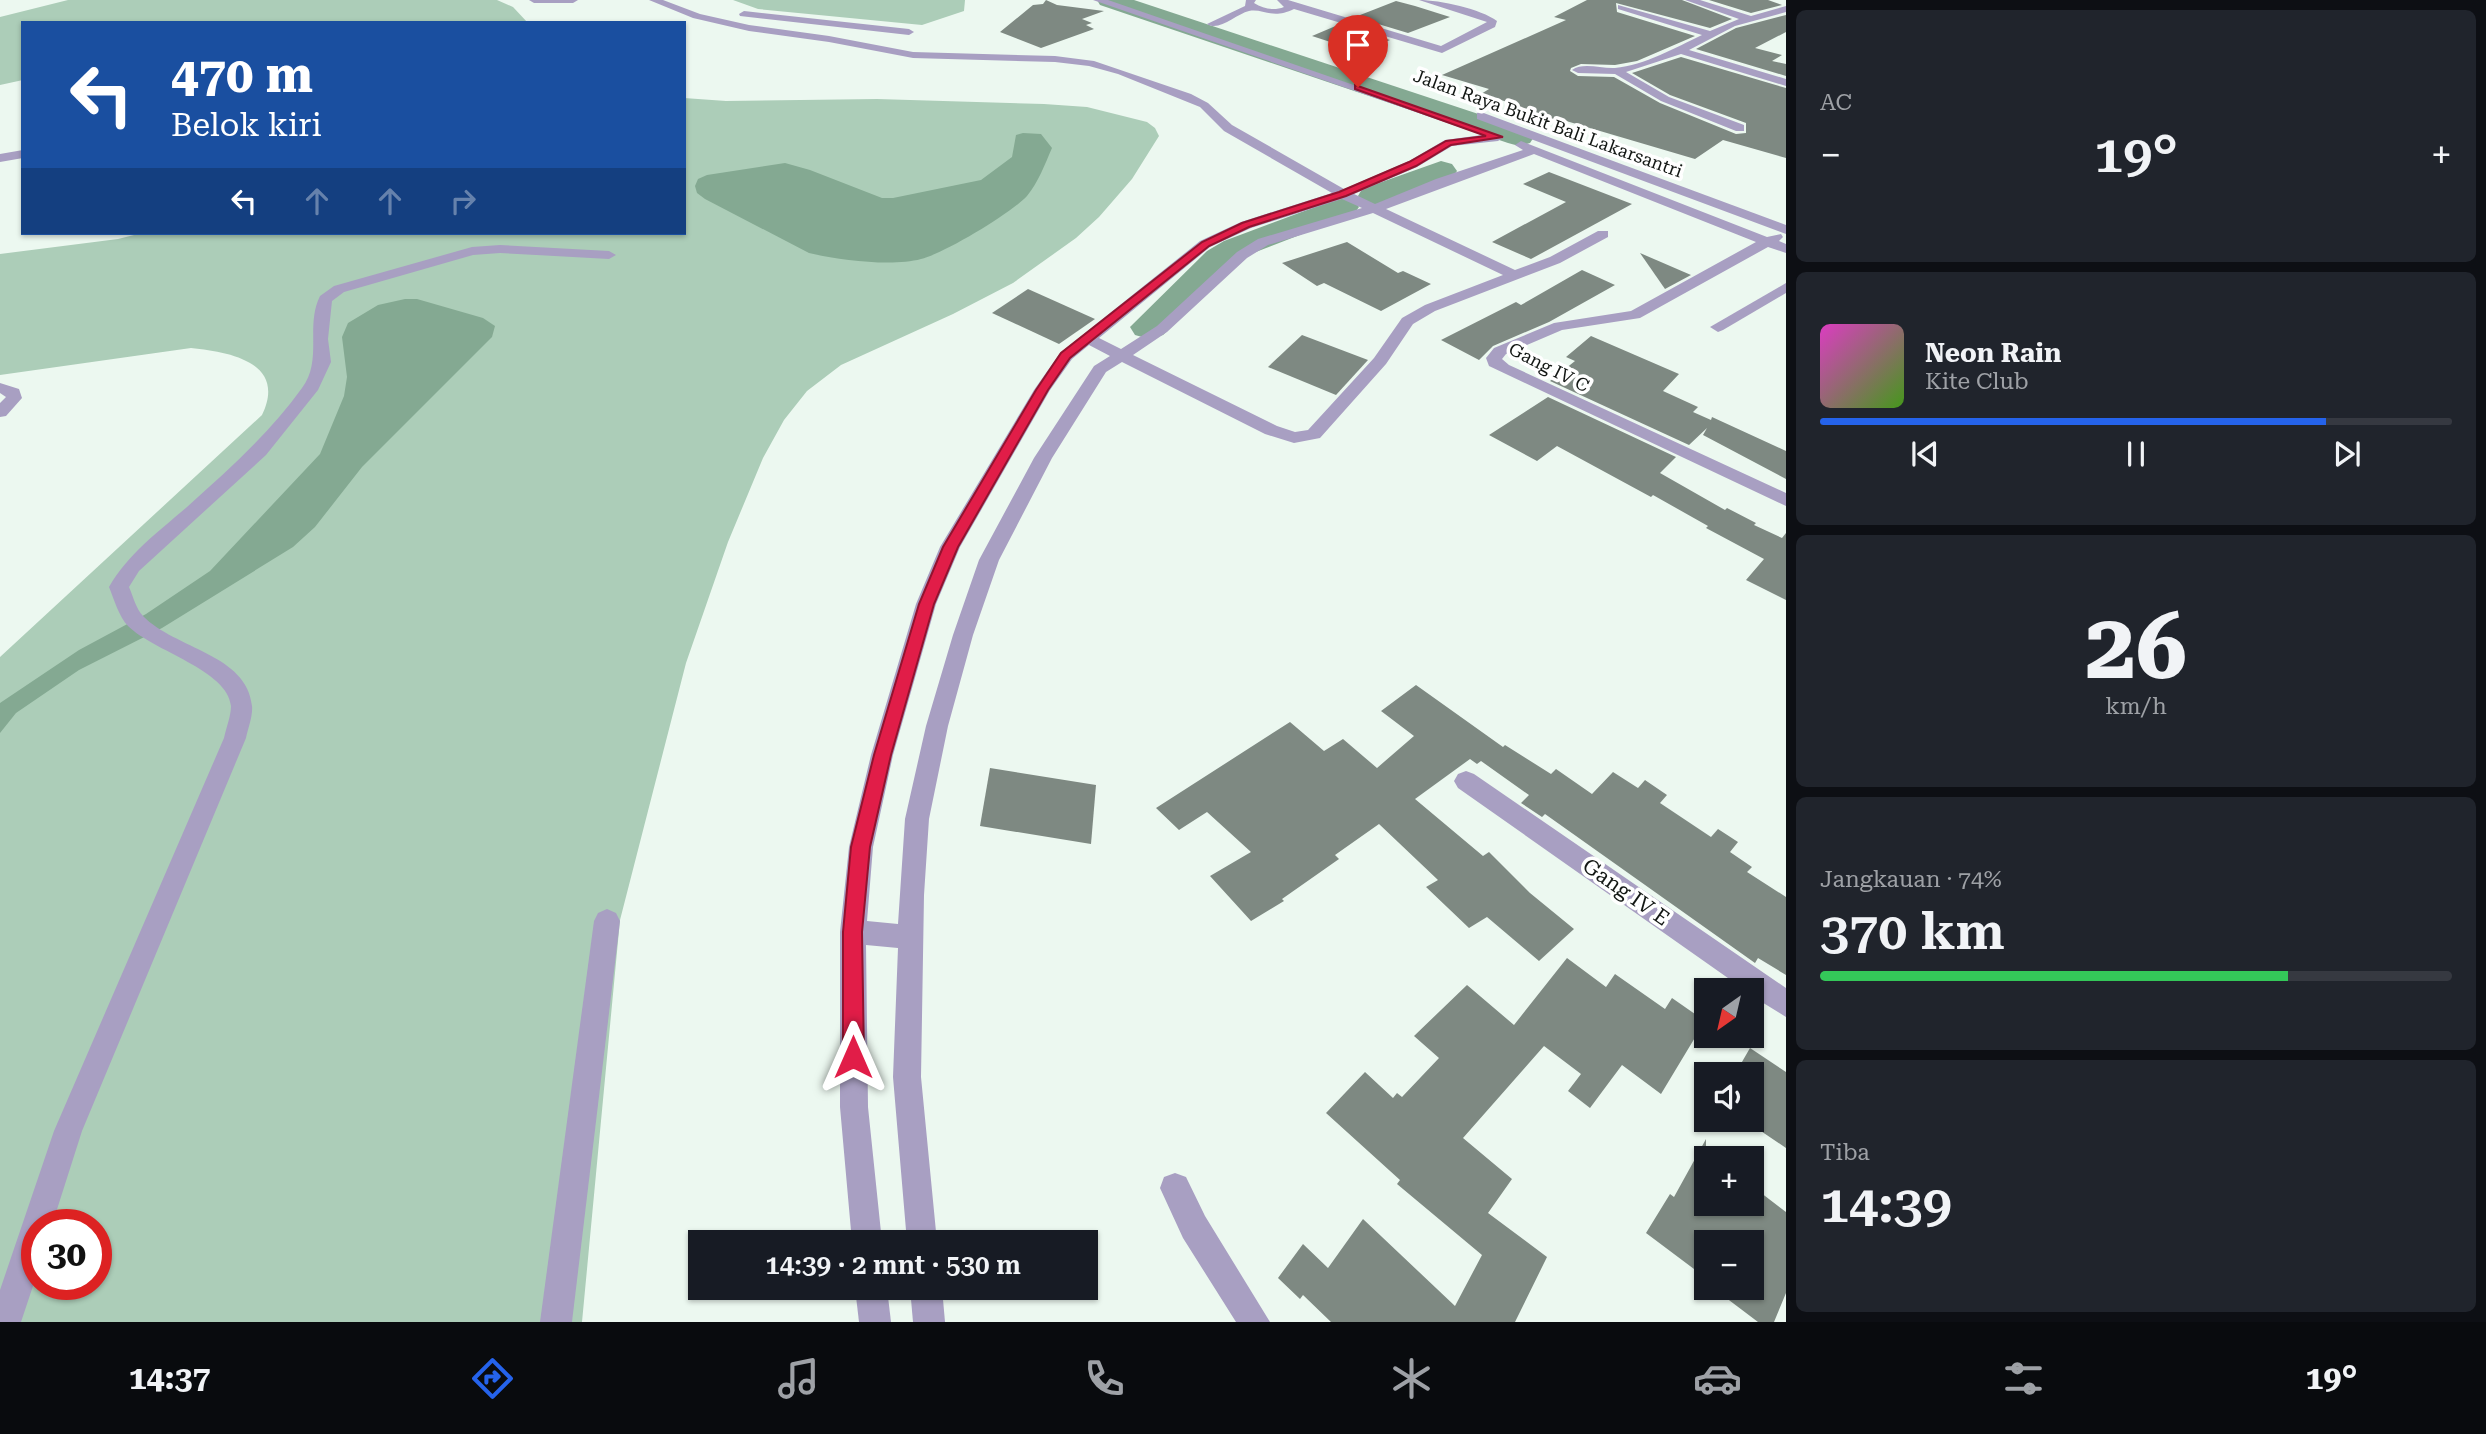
<!DOCTYPE html>
<html lang="id">
<head>
<meta charset="utf-8">
<style>
  body { margin:0; font-family:"Roboto Serif",serif; background:#20242c; color:#f1f3f6; height:100vh; display:flex; flex-direction:column; font-size:26px; white-space:nowrap }
  * { box-sizing:border-box; margin:0 }
  p { font-size:23px; color:#9ea1a6 }
  .icon { flex:none; width:38px; height:38px; fill:none; stroke:currentColor; stroke-width:2; stroke-linecap:round; stroke-linejoin:round }
  .map { position:relative; flex:1; overflow:hidden }
  .drawer { display:flex; flex-direction:column; gap:10px; padding:10px; background:#0d0f14; width:700px }
  .drawer>* { flex:none }
  .banner { position:absolute; left:21px; top:21px; width:665px; height:214px; border-radius:0px; box-shadow:0 2px 5px #0004; background:#1a4fa0; color:#fff; overflow:hidden }
  .needle { width:46px; rotate:214deg }
  .fabs { position:absolute; left:1694px; top:978px; display:grid; gap:14px }
  .fabs a { display:grid; place-items:center; width:70px; height:70px; border-radius:0px; background:#171b24; box-shadow:0 2px 5px #0004; font-size:35px }
  .speed { position:absolute; left:21px; top:1209px; display:flex; gap:14px; font-size:35px; font-weight:700; text-align:center }
  .speed>* { display:grid; place-content:center; width:91px; height:91px; border-radius:50%; background:#171b24; box-shadow:0 2px 5px #0004; line-height:1 }
  .speed .limit { border:10px solid #d22; background:#fff; color:#111 }
  .pin { position:absolute; display:grid; place-items:center; width:60px; height:60px; color:#fff; margin:-72px -30px; border-radius:50% 50% 50% 0; rotate:-45deg; box-shadow:0 0 7px #0007 }
  .pin .icon { rotate:45deg }
  .me { position:absolute; width:77px; margin:-38px; rotate:0deg; stroke-linejoin:round; filter:drop-shadow(0 0 5px #0008) }
  .turn { display:flex; align-items:center; gap:24px; height:147px; padding:0 35px; font-size:32px }
  .turn .icon { width:91px; height:91px; stroke-width:2.5 }
  .turn b { display:block; font-size:49px; line-height:60px }
  .lanes { display:flex; align-items:center; height:66px; padding:0 35px; background:#0003; justify-content:center; gap:35px; direction:ltr }
  .lanes .off { opacity:.35 }
  .big { font-size:52px; font-weight:600; line-height:1.1 }
  .drawer .card { flex:1; display:flex; flex-direction:column; justify-content:center; gap:10px; min-width:0; padding:0 24px; border-radius:10px; background:#20242c }
  .drawer .dial { align-items:center; gap:0 }
  .dial b { font-size:91px; line-height:1 }
  .song { display:flex; align-items:center; gap:21px }
  .cover { width:84px; height:84px; border-radius:10px; background:linear-gradient(135deg,hsl(310 70% 55%),hsl(100 70% 35%)) }
  .played { height:7px; border-radius:4px; background:linear-gradient(90deg,#2563eb 80%,#363941 80%) }
  .keys { display:flex; justify-content:space-around; direction:ltr }
  .heat { display:flex; justify-content:space-between; align-items:center; font-size:38px; direction:ltr }
  .charge { height:10px; border-radius:5px; background:linear-gradient(90deg,#34c759 74%,#363941 0) }
  .trip { position:absolute; left:688px; top:1230px; width:410px; height:70px; border-radius:0px; background:#171b24; box-shadow:0 2px 5px #0004; font-weight:600; line-height:70px; text-align:center }
  .menu { display:flex; height:112px; justify-content:space-around; align-items:center; background:#090b0e; color:#9ea1a6 }
  .menu .icon { width:49px; height:49px }
  .menu .current { color:#2563eb }
  .menu b { font-size:32px; color:#f1f3f6 }
  main { display:flex; flex:1; min-height:0 }
  .map>svg:first-child { display:block }
  .green { fill:#accdb8; fill-rule:evenodd }
  .water { fill:#84a992 }
  .lines { fill:none; stroke-linecap:round; stroke-linejoin:round }
  .river { fill:#84a992; fill-rule:evenodd }
  .building { fill:#7e8982 }
  .minor { fill:#a89fc2; fill-rule:evenodd }
  .route { fill:#e11d48; stroke:#92132f; stroke-width:2 }
  .labels { text-anchor:middle; dominant-baseline:central; stroke-width:7; stroke-linejoin:round; paint-order:stroke }
  .far-street-label { font-size:18px; fill:#131714; stroke:#fff }
  .street-label { font-size:21px; fill:#131714; stroke:#fff }
</style>
</head>
<body>
<main>
<div class="map">
<svg width="1786" height="1322" viewBox="0 0 1786 1322">
  <rect width="100%" height="100%" fill="#ecf8f0"/>
  <g class="green">
    <polygon points="68,0 497,0 513,7 528,23 23,23 23,80 0,85 0,17"/>
    <polygon points="733,0 965,0 964,11 922,25 758,9"/>
    <path d="M684,98L726,101L877,99L1044,104L1087,107L1147,122L1155,128L1159,136L1132,179L1099,217L1076,238L1013,283L953,314L841,365L807,391L784,420L763,458L728,542L686,663L620,920L582,1322H0V657L262,415C287,363 231,352 191,348L0,375V254L118,239L142,233H684ZM37,1225H96V1284H37Z"/>
  </g>
  <g class="water">
    <path d="M1023,133L1041,134L1052,148C1045,164 1038,183 1027,196C1010,214 945,253 921,259C892,267 839,260 809,253L705,199L697,193L695,186L698,179L707,175L785,163L810,170L882,198H893L981,180L1012,157L1016,135Z"/>
    <polygon points="405,299 417,299 483,318 495,326 492,337 362,467 315,527 293,547 162,628 79,670 16,713 0,733 0,703 79,650 146,614 210,571 320,454 344,396 347,377 342,337 348,323 378,305"/>
  </g>
  <g class="lines">
    <g class="river">
      <polygon points="1097,0 1134,0 1530,131 1534,137 1530,143 1519,146 1508,143 1100,5"/>
      <polygon points="1441,161 1452,164 1457,171 1452,178 1374,206 1362,203 1358,196 1362,189"/>
      <polygon points="1342,197 1354,200 1359,207 1354,214 1248,255 1233,267 1163,335 1149,339 1135,335 1130,327 1207,251 1224,241"/>
    </g>
  </g>
  <g class="building">
    <polygon points="1046,0 1057,5 1104,11 1082,19 1092,23 1086,25 1094,29 1041,48 1000,32 1033,5 1043,4"/>
    <polygon points="1587,0 1682,0 1732,19 1710,28 1616,3 1617,12 1695,36 1637,61 1615,65 1581,64 1571,68 1570,71 1578,76 1614,77 1660,103 1736,134 1746,133 1746,123 1670,95 1632,73 1681,57 1786,88 1786,158 1723,140 1695,159 1556,118 1542,127 1499,113 1514,104 1481,94 1489,89 1442,75 1566,20 1554,17"/>
    <polygon points="1709,0 1768,0 1782,5 1751,13"/>
    <polygon points="1396,1 1415,6 1450,17 1408,33 1355,17"/>
    <polygon points="1786,15 1786,32 1755,48 1782,55 1772,61 1786,64 1786,76 1696,49 1736,28"/>
    <polygon points="1338,25 1390,40 1361,52 1312,36"/>
    <polygon points="1549,172 1632,204 1531,259 1492,242 1566,202 1523,184"/>
    <polygon points="1347,242 1398,273 1403,271 1431,284 1381,311 1324,283 1317,286 1282,263"/>
    <polygon points="1640,253 1691,275 1665,289"/>
    <polygon points="1582,270 1615,285 1549,322 1493,346 1479,360 1441,340 1516,302 1521,305"/>
    <polygon points="1028,289 1095,319 1059,344 992,313"/>
    <polygon points="1302,335 1368,360 1336,395 1268,367"/>
    <polygon points="1591,336 1679,374 1663,391 1698,407 1693,412 1711,420 1712,417 1786,451 1786,479 1703,435 1707,428 1689,445 1550,381 1575,361 1566,357"/>
    <polygon points="1548,397 1676,457 1660,473 1725,510 1727,508 1756,523 1754,525 1782,538 1786,533 1786,600 1746,580 1764,559 1706,528 1708,526 1653,495 1651,497 1557,446 1537,461 1489,435"/>
    <polygon points="1416,685 1503,747 1505,745 1551,774 1556,769 1592,794 1613,772 1638,788 1645,780 1667,795 1660,803 1711,837 1718,829 1738,842 1730,852 1752,867 1747,872 1786,897 1786,975 1758,958 1755,963 1545,814 1542,817 1521,803 1529,795 1481,761 1477,764 1470,759 1415,799 1483,856 1489,852 1530,893 1574,929 1539,961 1487,917 1469,928 1426,887 1438,880 1379,824 1335,855 1339,859 1282,899 1284,901 1251,921 1210,876 1251,852 1207,812 1179,830 1156,808 1290,722 1324,751 1343,739 1377,768 1414,736 1381,711"/>
    <polygon points="990,768 1096,785 1091,844 980,826"/>
    <polygon points="1567,958 1606,987 1615,974 1665,1009 1672,998 1705,1021 1661,1094 1622,1065 1590,1108 1568,1091 1581,1074 1544,1046 1463,1138 1512,1179 1488,1213 1547,1257 1515,1322 1331,1322 1303,1295 1300,1299 1278,1278 1303,1244 1328,1268 1363,1219 1455,1306 1482,1255 1397,1184 1400,1180 1326,1113 1365,1072 1393,1098 1397,1093 1402,1097 1439,1058 1414,1036 1467,985 1514,1025"/>
    <polygon points="1750,1048 1786,1072 1786,1148 1752,1125 1752,1074 1735,1074"/>
    <polygon points="1706,1139 1706,1204 1752,1204 1752,1186 1786,1212 1786,1293 1774,1322 1758,1322 1713,1288 1752,1288 1752,1242 1706,1242 1706,1278 1646,1233 1670,1194 1674,1197"/>
  </g>
  <g class="lines">
    <g class="minor">
      <polygon points="529,0 578,0 573,3 534,3"/>
      <path d="M649,0H663L700,14L749,25L829,36L913,52L1055,56L1094,61L1191,94L1208,103L1232,125L1344,189L1409,161L1445,140L1482,135L1093,0H1108L1504,137L1498,141L1452,146L1417,167L1354,194L1375,204L1436,179L1523,150L1515,145L1521,141L1767,237L1781,234L1783,237L1779,241L1786,244V253L1768,247L1640,318L1562,330L1506,354L1502,359L1509,365L1786,493V506L1489,366L1486,358L1494,348L1554,323L1631,311L1756,242L1534,154L1386,209L1515,270L1550,257L1598,231H1608V237L1560,263L1435,311L1413,324L1386,364L1320,438L1294,443L1265,434L1122,362L1106,372L1052,458L999,560L973,635L948,726L929,819L924,895L921,1077L937,1242H907L893,1077L898,948L866,945L868,1107L882,1242H852L840,1107V932L849,847L871,755L916,604L940,547L1034,390L1060,353L1200,241L1241,222L1332,193L1224,131L1200,107L1118,74L1089,66L1055,62L913,58L829,42L749,31L693,18ZM1342,199L1362,208L1258,239L1237,252L1157,326L1121,349L1099,338L1210,247L1251,228ZM1373,213L1503,275L1425,305L1402,318L1374,358L1308,430L1295,432L1277,426L1133,355L1167,332L1247,258L1268,245ZM1089,345L1110,356L1094,366L1034,458L979,560L953,635L926,726L905,819L898,924L867,921L873,847L893,755L936,604L960,547L1050,390L1072,359Z"/>
      <path d="M1246,0H1256L1254,3C1264,9 1274,11 1284,7L1277,0H1288L1441,46L1487,22L1419,0C1440,0 1481,9 1497,21L1495,27L1442,53L1294,9C1272,20 1263,8 1249,11C1236,14 1219,32 1207,24L1245,6Z"/>
      <path d="M1685,0H1700L1751,16L1786,6V12L1735,26L1689,50L1786,79V86L1681,54L1626,72L1669,97L1744,125V131H1736L1661,101L1615,74L1578,73L1572,70C1583,62 1602,69 1615,68C1645,65 1675,48 1702,35L1618,9V5L1710,31L1739,19Z"/>
      <polygon points="744,11 909,29 914,32 909,35 740,16 739,14"/>
      <polygon points="1481,112 1786,225 1786,234 1477,119 1477,113"/>
      <polygon points="23,150 23,158 0,162 0,154"/>
      <path d="M500,245L609,251L616,255L609,259L500,253L473,255L344,292L332,301L328,339L331,362L318,390L266,455L139,571L129,587C133,596 136,609 143,616C175,649 247,654 252,706C253,716 248,728 246,738L82,1131L52,1225H37V1274L21,1322H0V1290L54,1131L224,738C226,728 231,716 231,706C228,670 153,651 128,626C119,617 114,599 109,587C128,554 158,532 187,507C228,470 269,434 302,388C323,360 305,326 320,296L334,286L472,247Z"/>
      <polygon points="1786,283 1786,293 1723,330 1718,332 1710,327"/>
      <polygon points="0,383 19,389 22,398 6,416 0,417 0,403 6,397 0,393"/>
      <polygon points="1466,771 1474,774 1786,988 1786,1017 1752,996 1752,990 1745,990 1458,788 1454,781 1458,774"/>
      <polygon points="607,909 616,913 620,921 572,1322 540,1322 594,921 598,913"/>
      <polygon points="1175,1173 1186,1177 1205,1216 1270,1322 1236,1322 1183,1238 1160,1188 1164,1177"/>
      <polygon points="855,1288 887,1288 891,1322 859,1322"/>
      <polygon points="910,1288 942,1288 945,1322 913,1322"/>
    </g>
  </g>
  <polygon class="route" points="1355,85 1503,137 1451,145 1416,166 1346,196 1249,227 1209,246 1070,358 1048,390 958,547 934,604 891,755 870,847 862,932 864,1057 861,1064 853,1067 846,1064 843,1057 843,932 851,847 874,755 919,604 943,547 1036,390 1061,353 1202,242 1242,223 1339,192 1409,162 1446,141 1486,136 1355,89"/>
  <g class="labels">
    <g class="far-street-label">
      <text transform="translate(1548 123) rotate(20)">Jalan Raya Bukit Bali Lakarsantri</text>
      <text transform="translate(1549 367) rotate(27)">Gang IV C</text>
    </g>
    <g class="street-label">
      <text transform="translate(1626 892) rotate(35)">Gang IV E</text>
    </g>
  </g>
</svg>
<div class="fabs">
<a><svg class="needle" viewBox="-14 -14 28 28"><path d="M0-13l5 13h-10z" fill="#e53935"/><path d="M0 13l5-13h-10z" fill="#9ea1a6"/></svg></a>
<a><svg class="icon" aria-label="sound" viewBox="0 0 24 24"><path d="M4 9h4l5-4v14l-5-4H4zM17 9q2 3 0 6"/></svg></a>
<a>+</a>
<a>−</a>
</div>
<div class="speed"><div class="limit">30</div></div>
<div class="pin" style="left:1358px;top:87px;background:#d93025"><svg class="icon" aria-label="arrive" viewBox="0 0 24 24"><path d="M6 21V4h12l-3 4 3 4H6"/></svg></div>
<svg class="me" style="left:853px;top:1057px" viewBox="-20 -20 40 40"><path d="M0-17L14 15 0 8-14 15z" fill="#e11d48" stroke="#fff" stroke-width="4"/></svg>
<div class="trip">14:39 · 2 mnt · 530 m</div>
<div class="banner">
<div class="turn"><svg class="icon" aria-label="left" viewBox="0 0 24 24"><path d="M17 20v-9H6M10 6l-5 5 5 5"/></svg><div><b>470 m</b>Belok kiri</div></div>
<div class="lanes"><svg class="icon" aria-label="left" viewBox="0 0 24 24"><path d="M17 20v-9H6M10 6l-5 5 5 5"/></svg><svg class="icon off" aria-label="ahead" viewBox="0 0 24 24"><path d="M12 20V5M6 11l6-6 6 6"/></svg><svg class="icon off" aria-label="ahead" viewBox="0 0 24 24"><path d="M12 20V5M6 11l6-6 6 6"/></svg><svg class="icon off" aria-label="right" viewBox="0 0 24 24"><path d="M7 20v-9h11M14 6l5 5-5 5"/></svg></div>
</div>
</div>
<section class="drawer">
<div class="card"><p>AC</p>
<div class="heat"><a>−</a><b class="big">19°</b><a>+</a></div>
</div>
<div class="card">
<div class="song"><i class="cover"></i><div><b>Neon Rain</b><p>Kite Club</p></div></div>
<div class="played"></div>
<div class="keys"><svg class="icon" aria-label="previous" viewBox="0 0 24 24"><path d="M18 5L8 12l10 7zM5 5v14"/></svg><svg class="icon" aria-label="pause" viewBox="0 0 24 24"><path d="M8 5v14M16 5v14"/></svg><svg class="icon" aria-label="next" viewBox="0 0 24 24"><path d="M6 5l10 7-10 7zM19 5v14"/></svg></div>
</div>
<div class="card dial"><b>26</b><p>km/h</p></div>
<div class="card"><p>Jangkauan · 74%</p><b class="big">370 km</b><div class="charge"></div></div>
<div class="card"><p>Tiba</p><b class="big">14:39</b></div>
</section>
</main>
<nav class="menu">
<b>14:37</b>
<svg class="icon current" aria-label="directions" viewBox="0 0 24 24"><path d="M12 3l9 9-9 9-9-9zM9 14v-3h6M13 9l2 2-2 2"/></svg>
<svg class="icon" aria-label="music" viewBox="0 0 24 24"><path d="M9 18V5l10-2v13"/><circle cx="6" cy="18" r="3"/><circle cx="16" cy="16" r="3"/></svg>
<svg class="icon" aria-label="phone" viewBox="0 0 24 24"><path d="M5 4h4l2 5-3 2q2 4 5 5l2-3 5 2v4C11 20 4 13 5 4z"/></svg>
<svg class="icon" aria-label="climate" viewBox="0 0 24 24"><path d="M12 3v18M4 7l16 10M4 17L20 7"/></svg>
<svg class="icon" aria-label="car" viewBox="0 0 24 24"><path d="M5 17H2v-5l4-1 3-4h7l3 4 3 1v5h-3M9 17h6M6 11h13"/><circle cx="7" cy="17" r="2"/><circle cx="17" cy="17" r="2"/></svg>
<svg class="icon" aria-label="filters" viewBox="0 0 24 24"><path d="M4 7h16M4 17h16"/><circle cx="9" cy="7" r="2"/><circle cx="15" cy="17" r="2"/></svg>
<b>19°</b>
</nav>
</body>
</html>
